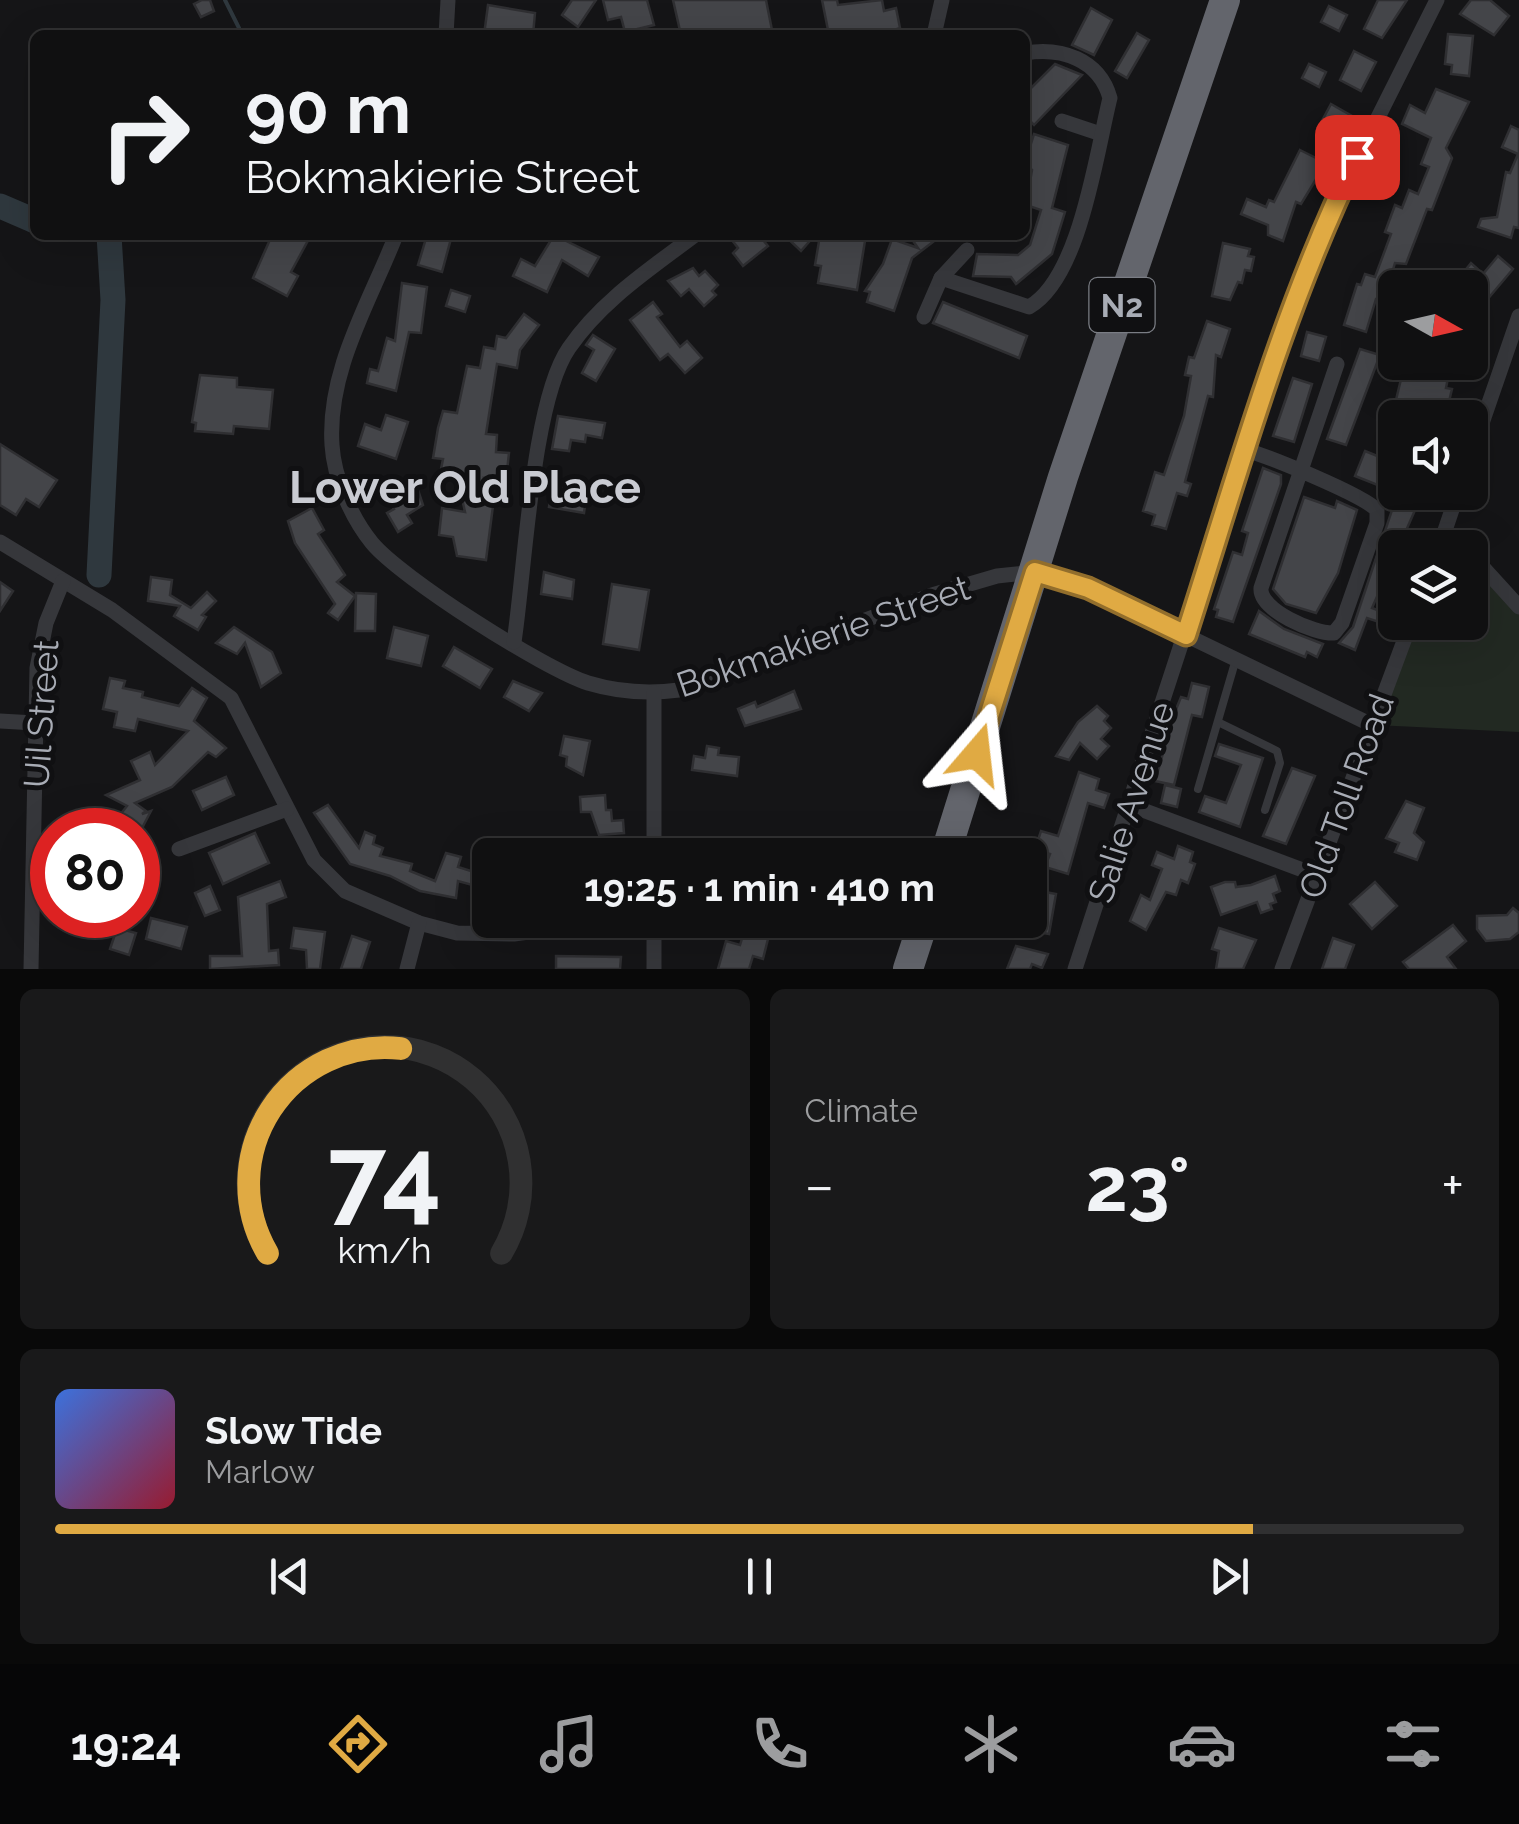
<!DOCTYPE html>
<html lang="en">
<head>
<meta charset="utf-8">
<style>
  body { margin:0; font-family:Raleway,sans-serif; background:#19191a; color:#f1f3f6; height:100vh; display:flex; flex-direction:column; font-size:38px; white-space:nowrap }
  * { box-sizing:border-box; margin:0 }
  p { font-size:32px; color:#9c9d9f }
  .icon { flex:none; width:55px; height:55px; fill:none; stroke:currentColor; stroke-width:2; stroke-linecap:round; stroke-linejoin:round }
  .map { position:relative; height:969px; overflow:hidden }
  .sheet { display:flex; flex-direction:column; gap:20px; padding:20px; background:#090909; flex:1 }
  .sheet>* { flex:none }
  .hud { position:absolute; left:30px; top:30px; width:1000px; height:210px; border-radius:15px; box-shadow:0 10px 40px #0002,0 0 0 2px #303031; background:#101011; color:#f1f3f6; overflow:hidden }
  .needle { width:65px; rotate:98deg }
  .fabs { position:absolute; left:1378px; top:270px; display:grid; gap:20px }
  .fabs a { display:grid; place-items:center; width:110px; height:110px; border-radius:15px; background:#101011; box-shadow:0 10px 40px #0002,0 0 0 2px #303031; font-size:50px }
  .speed { position:absolute; left:30px; top:808px; display:flex; gap:20px; font-size:50px; font-weight:700; text-align:center }
  .speed>* { display:grid; place-content:center; width:130px; height:130px; border-radius:50%; background:#101011; box-shadow:0 10px 40px #0002,0 0 0 2px #303031; line-height:1 }
  .speed .limit { border:15px solid #d22; background:#fff; color:#111 }
  .pin { position:absolute; display:grid; place-items:center; width:85px; height:85px; color:#fff; margin:-42px; border-radius:20px; box-shadow:0 5px 15px #0006 }
  .me { position:absolute; width:110px; margin:-55px; rotate:17deg; stroke-linejoin:round; filter:drop-shadow(0 0 8px #0008) }
  .turn { display:flex; align-items:center; gap:35px; height:210px; padding:0 50px; font-size:45px }
  .turn .icon { width:130px; height:130px; stroke-width:2.5 }
  .turn b { display:block; font-size:70px; line-height:85px }
  .big { font-size:75px; font-weight:700; line-height:1.1 }
  .sheet .tile { flex:1; display:flex; flex-direction:column; justify-content:center; gap:15px; min-width:0; padding:0 35px; border-radius:15px; background:#19191a }
  .sheet .dial { align-items:center; gap:0 }
  .dial svg { height:260px; overflow:visible; fill:none; stroke:#303031; stroke-width:7; stroke-linecap:round; text-anchor:middle }
  .dial text { fill:#f1f3f6; stroke:none }
  .song { display:flex; align-items:center; gap:30px }
  .cover { width:120px; height:120px; border-radius:15px; background:linear-gradient(135deg,hsl(220 70% 55%),hsl(350 70% 35%)) }
  .played { height:10px; border-radius:5px; background:linear-gradient(90deg,#e0aa43 85%,#303031 85%) }
  .keys { display:flex; justify-content:space-around; direction:ltr }
  .heat { display:flex; justify-content:space-between; align-items:center; font-size:55px; direction:ltr }
  .sheet .tiles { flex:1; display:grid; gap:20px; grid-template-columns:1fr 1fr }
  .tile:last-child { grid-column:span 2 }
  .trip { position:absolute; left:472px; top:838px; width:575px; height:100px; border-radius:15px; background:#101011; box-shadow:0 10px 40px #0002,0 0 0 2px #303031; font-weight:700; line-height:100px; text-align:center }
  .menu { display:flex; height:160px; justify-content:space-around; align-items:center; background:#060607; color:#9c9d9f }
  .menu .icon { width:70px; height:70px }
  .menu .selected { color:#e0aa43 }
  .menu b { font-size:45px; color:#f1f3f6 }
  .map>svg:first-child { display:block }
  .green { fill:#222922 }
  .lines { fill:none; stroke-linecap:round; stroke-linejoin:round }
  .stream { stroke:#2f383e; stroke-width:4 }
  .river { stroke:#2f383e; stroke-width:25 }
  .building { fill:#444549; stroke:#2f2f32; stroke-width:2.5 }
  .lane { stroke:#36373b; stroke-width:8 }
  .street { stroke:#36373b; stroke-width:15 }
  .highway { stroke:#63656c; stroke-width:30 }
  .route-casing { stroke:#926e2c; stroke-width:25 }
  .route { stroke:#e0aa43; stroke-width:18 }
  .labels { text-anchor:middle; dominant-baseline:central; stroke-width:10; stroke-linejoin:round; paint-order:stroke }
  .shield { fill:#101012; stroke:#7a7d84; stroke-width:2.5 }
  .shield-label { font-size:32px; font-weight:bold; fill:#a8acb5 }
  .street-label { font-size:35px; fill:#a8acb5; stroke:#101012 }
  .district-label { font-size:45px; font-weight:bold; fill:#c9cbd2; stroke:#101012 }
</style>
</head>
<body>
<div class="map">
<svg width="1519" height="969" viewBox="0 0 1519 969">
  <rect width="100%" height="100%" fill="#151517"/>
  <polygon class="green" points="1470,558 1519,612 1519,732 1375,725 1414,623 1470,622"/>
  <g class="lines">
    <polyline class="stream" points="225,0 239,28"/>
    <g class="river">
      <polyline points="0,206 35,221"/>
      <polyline points="99,575 113,300 109,235"/>
    </g>
  </g>
  <g class="building">
    <polygon points="202,0 210,0 214,11 201,17 194,4"/>
    <polygon points="572,0 596,0 578,27 562,15"/>
    <polygon points="603,0 647,0 654,25 625,32 621,17 608,20"/>
    <polygon points="673,0 766,0 773,35 681,35"/>
    <polygon points="822,0 837,0 838,5 882,0 884,11 896,8 900,28 880,35 829,35"/>
    <polygon points="1378,0 1407,0 1382,38 1364,29"/>
    <polygon points="1471,0 1490,0 1509,16 1494,35 1460,14"/>
    <polygon points="488,5 535,13 533,35 484,35"/>
    <polygon points="1329,6 1347,15 1339,31 1321,22"/>
    <polygon points="1091,8 1112,20 1094,55 1072,45"/>
    <polygon points="1137,33 1149,40 1127,78 1115,71"/>
    <polygon points="1448,34 1473,36 1469,76 1451,74 1452,65 1445,64"/>
    <polygon points="1354,51 1376,62 1361,91 1340,80"/>
    <polygon points="1055,64 1082,75 1034,125 1025,116 1025,94"/>
    <polygon points="1309,64 1326,72 1319,87 1302,78"/>
    <polygon points="1436,89 1469,102 1446,148 1452,158 1432,210 1427,209 1406,264 1395,263 1384,299 1376,299 1366,332 1344,325 1357,284 1361,285 1365,274 1375,277 1391,234 1385,232 1395,205 1402,208 1409,190 1418,194 1429,167 1421,164 1431,138 1402,124 1410,105 1425,113"/>
    <polygon points="1331,104 1352,116 1337,141 1317,130"/>
    <polygon points="1511,126 1519,130 1519,228 1514,227 1511,238 1478,227 1481,219 1497,217 1506,172 1510,173 1518,154 1502,147"/>
    <polygon points="1034,134 1068,145 1052,208 1065,212 1052,254 1016,284 1011,277 973,276 977,254 1018,255 1030,245 1041,210 1026,205 1032,170 1025,163"/>
    <polygon points="1300,150 1326,163 1301,204 1296,202 1283,241 1268,235 1268,225 1241,214 1247,199 1266,207 1269,200 1274,202"/>
    <polygon points="272,235 311,235 291,272 298,276 287,296 253,278"/>
    <polygon points="427,235 452,235 442,272 418,265"/>
    <polygon points="554,235 599,257 588,276 562,260 547,292 513,276 521,259 535,266"/>
    <polygon points="728,235 759,235 768,246 743,266 733,253 738,248"/>
    <polygon points="784,235 815,235 801,251"/>
    <polygon points="820,235 865,241 857,290 818,283 821,266 815,265"/>
    <polygon points="909,235 942,235 912,258 894,311 867,302 870,292 865,291 883,264 892,239 918,248"/>
    <polygon points="1223,243 1250,249 1248,256 1254,257 1251,271 1245,270 1242,283 1238,282 1230,300 1212,296"/>
    <polygon points="1498,256 1513,269 1486,301 1459,278 1471,263 1483,274"/>
    <polygon points="693,268 699,276 705,271 718,285 712,291 716,295 704,306 689,289 681,296 668,281"/>
    <polygon points="402,283 427,287 421,333 409,332 396,391 367,383 370,369 378,371 387,338 395,341"/>
    <polygon points="451,290 470,296 465,312 446,306"/>
    <polygon points="653,302 662,314 657,317 680,347 687,341 702,358 685,373 668,354 660,360 630,320"/>
    <polygon points="943,302 1027,336 1019,358 933,323"/>
    <polygon points="524,314 539,325 520,350 517,368 497,364 486,434 497,435 496,452 509,453 506,481 484,478 493,506 486,560 457,556 453,537 439,535 442,508 465,512 456,471 441,469 443,459 433,458 438,428 443,411 457,413 467,366 480,368 484,347 495,349 497,336 506,338"/>
    <polygon points="1207,321 1230,329 1221,357 1216,355 1213,397 1208,396 1185,482 1191,484 1187,496 1177,493 1166,529 1152,525 1155,515 1143,511 1155,472 1164,475 1184,416 1191,376 1185,375 1189,357 1194,358"/>
    <polygon points="1307,332 1326,337 1319,361 1301,356"/>
    <polygon points="593,335 615,349 596,381 582,373 594,350 586,345"/>
    <polygon points="1360,349 1380,355 1346,445 1327,439"/>
    <polygon points="1403,371 1448,378 1446,388 1452,389 1445,418 1412,418 1413,413 1394,408"/>
    <polygon points="200,375 237,378 237,387 273,390 269,429 234,426 233,434 195,431 196,423 192,422"/>
    <polygon points="1293,378 1312,384 1294,442 1273,436"/>
    <polygon points="386,415 408,422 396,459 358,446 365,424 381,430"/>
    <polygon points="558,416 605,423 602,438 586,435 585,442 571,440 569,451 552,449"/>
    <polygon points="0,444 57,480 39,507 26,499 16,515 0,505"/>
    <polygon points="1365,451 1395,463 1395,492 1355,476"/>
    <polygon points="1263,468 1281,475 1281,484 1233,622 1216,617 1218,610 1214,609 1233,552 1242,555 1248,533 1242,531"/>
    <polygon points="414,478 423,505 407,515 412,523 398,532 387,513 394,509 385,495"/>
    <polygon points="562,487 587,491 584,513 549,507 551,495 560,497"/>
    <polygon points="1398,492 1423,492 1372,608 1383,612 1379,622 1367,618 1355,650 1339,643 1353,627"/>
    <polygon points="1304,497 1335,508 1337,501 1357,510 1338,573 1316,613 1286,604 1273,589"/>
    <polygon points="312,508 324,530 318,534 345,575 337,582 355,596 338,620 328,613 335,604 295,543 288,521"/>
    <polygon points="544,572 574,580 572,599 541,594"/>
    <polygon points="151,577 172,580 170,595 191,608 207,592 216,601 202,615 206,617 198,630 174,616 180,606 148,601"/>
    <polygon points="0,582 13,591 0,611"/>
    <polygon points="612,584 649,590 639,650 603,644"/>
    <polygon points="356,593 376,594 375,631 355,631"/>
    <polygon points="1259,611 1284,629 1323,644 1317,657 1307,652 1305,657 1249,634"/>
    <polygon points="234,627 272,652 281,673 261,687 245,643 237,654 216,643"/>
    <polygon points="394,627 428,636 421,666 387,658"/>
    <polygon points="454,647 492,669 480,688 443,666"/>
    <polygon points="110,678 125,681 123,688 143,692 142,697 179,706 192,688 207,698 194,721 226,748 216,757 208,752 172,787 135,803 146,811 142,814 151,811 141,830 108,830 127,806 106,795 140,780 131,761 150,752 155,765 188,731 138,719 135,731 114,727 117,712 103,709"/>
    <polygon points="513,681 542,693 529,711 504,697"/>
    <polygon points="1192,683 1209,687 1202,717 1192,715 1174,785 1155,781 1175,712 1181,697 1188,699"/>
    <polygon points="794,691 801,709 745,726 738,709 755,702 757,707"/>
    <polygon points="1097,706 1108,716 1104,721 1111,728 1101,739 1109,746 1097,759 1080,743 1069,760 1056,756 1078,722"/>
    <polygon points="564,736 590,741 583,775 566,766 567,757 560,755"/>
    <polygon points="1219,744 1263,758 1240,827 1199,812 1205,796 1226,803 1241,765 1215,756"/>
    <polygon points="707,746 719,748 718,755 739,757 737,776 692,770 694,756 705,758"/>
    <polygon points="1292,768 1315,776 1286,844 1263,836"/>
    <polygon points="1079,772 1099,779 1096,790 1109,794 1104,808 1088,803 1068,874 1045,867 1050,854 1035,849 1041,831 1058,836"/>
    <polygon points="226,777 234,795 202,810 193,791"/>
    <polygon points="1165,785 1181,789 1177,807 1161,803"/>
    <polygon points="605,795 606,810 611,810 612,821 623,820 624,833 599,835 591,812 581,812 580,797"/>
    <polygon points="1406,801 1424,808 1414,833 1424,842 1417,860 1395,852 1399,843 1386,838"/>
    <polygon points="328,805 359,848 365,832 375,836 373,844 383,848 380,856 412,864 410,871 435,881 446,853 461,857 458,867 490,877 490,912 480,887 458,881 456,898 420,891 390,876 350,864 314,813"/>
    <polygon points="255,833 269,863 223,884 209,853"/>
    <polygon points="755,841 809,848 808,855 753,855"/>
    <polygon points="1178,846 1193,852 1190,862 1195,864 1188,883 1181,880 1176,895 1166,892 1146,930 1130,921 1141,895 1150,900 1162,869 1152,865 1157,852 1174,859"/>
    <polygon points="1275,876 1280,891 1273,894 1276,902 1270,904 1272,909 1261,913 1257,902 1221,915 1211,887 1225,882 1235,882 1236,887 1251,885"/>
    <polygon points="280,881 286,897 267,904 269,951 278,950 279,965 210,969 210,956 242,956 238,897"/>
    <polygon points="1375,882 1397,906 1372,929 1350,904"/>
    <polygon points="210,886 220,910 205,916 195,893"/>
    <polygon points="1040,891 1056,894 1049,934 1033,931"/>
    <polygon points="1513,908 1519,913 1519,932 1510,939 1486,941 1477,929 1477,916 1507,915"/>
    <polygon points="151,918 187,927 181,949 146,939"/>
    <polygon points="1453,925 1466,941 1447,957 1456,969 1409,969 1403,962"/>
    <polygon points="117,928 136,933 129,955 110,949"/>
    <polygon points="294,928 325,932 320,969 307,969 306,950 291,948"/>
    <polygon points="1219,928 1256,940 1243,969 1216,969 1219,951 1212,949"/>
    <polygon points="744,932 768,939 763,959 753,956 749,969 718,969 726,941 740,945"/>
    <polygon points="352,936 370,942 361,969 341,969"/>
    <polygon points="1333,938 1354,945 1345,969 1322,969"/>
    <polygon points="1016,946 1048,954 1042,968 1032,964 1030,969 1007,969"/>
    <polygon points="556,956 621,957 620,969 556,969"/>
  </g>
  <g class="lines">
    <g class="lane">
      <polyline points="1220,723 1277,751 1280,763 1265,810"/>
      <polyline points="1198,789 1236,659"/>
    </g>
    <g class="street">
      <polyline points="446,35 448,0"/>
      <polyline points="934,35 942,0"/>
      <polyline points="1062,121 1101,134"/>
      <path d="M396,235C370,302 327,370 332,445C334,478 351,517 372,543C401,578 544,669 588,683C618,692 649,694 679,690L932,595L997,576L1035,572L1088,588L1372,725"/>
      <path d="M941,278L1029,307C1080,278 1096,154 1110,98C1099,59 1061,47 1025,53"/>
      <polyline points="924,317 941,278 967,250"/>
      <path d="M1245,450C1268,456 1363,495 1377,510V523L1342,623L1334,633C1314,634 1259,610 1261,588L1337,364"/>
      <polyline points="1470,458 1519,316"/>
      <polyline points="0,542 112,610 231,698 314,860 345,891 419,923 457,933 514,934 619,920"/>
      <polyline points="1439,548 1458,492"/>
      <polyline points="1470,553 1519,607"/>
      <path d="M514,642C525,571 532,401 569,348C601,301 650,269 695,235"/>
      <polyline points="0,721 35,723"/>
      <polyline points="1132,806 1316,875"/>
      <polyline points="179,849 287,809"/>
      <polyline points="654,855 654,693"/>
      <polyline points="654,920 654,969"/>
      <polyline points="31,969 37,668 46,623 63,581"/>
      <polyline points="407,969 419,923"/>
      <polyline points="1075,969 1293,302 1324,225 1437,0"/>
      <polyline points="1282,969 1411,622"/>
    </g>
    <g class="highway">
      <polyline points="945,855 1063,477 1225,0"/>
      <polyline points="908,969 924,920"/>
    </g>
  </g>
  <g class="lines">
    <g class="route-casing">
      <path id="route" d="M977,754L1035,572L1088,588L1186,635C1238,473 1282,310 1357,157"/>
    </g>
    <use href="#route" class="route"/>
  </g>
  <g class="labels">
    <rect class="shield" x="1089.5" y="278" width="65" height="54" rx="8"/>
    <g class="shield-label">
      <text x="1122" y="305">N2</text>
    </g>
    <g class="street-label">
      <text transform="translate(823 636) rotate(-19)">Bokmakierie Street</text>
      <text transform="translate(41 714) rotate(-86)">Uil Street</text>
      <text transform="translate(1346 796) rotate(-70)">Old Toll Road</text>
      <text transform="translate(1131 802) rotate(-72)">Salie Avenue</text>
    </g>
    <g class="district-label">
      <text x="465" y="487">Lower Old Place</text>
    </g>
  </g>
</svg>
<div class="fabs">
<a><svg class="needle" viewBox="-14 -14 28 28"><path d="M0-13l5 13h-10z" fill="#e53935"/><path d="M0 13l5-13h-10z" fill="#9c9d9f"/></svg></a>
<a><svg class="icon" aria-label="sound" viewBox="0 0 24 24"><path d="M4 9h4l5-4v14l-5-4H4zM17 9q2 3 0 6"/></svg></a>
<a><svg class="icon" aria-label="layers" viewBox="0 0 24 24"><path d="M12 4l9 5-9 5-9-5zM3 14l9 5 9-5"/></svg></a>
</div>
<div class="speed"><div class="limit">80</div></div>
<div class="pin" style="left:1357px;top:157px;background:#d93025"><svg class="icon" aria-label="arrive" viewBox="0 0 24 24"><path d="M6 21V4h12l-3 4 3 4H6"/></svg></div>
<svg class="me" style="left:977px;top:754px" viewBox="-20 -20 40 40"><path d="M0-17L14 15 0 8-14 15z" fill="#e0aa43" stroke="#fff" stroke-width="4"/></svg>
<div class="trip">19:25 · 1 min · 410 m</div>
<div class="hud">
<div class="turn"><svg class="icon" aria-label="right" viewBox="0 0 24 24"><path d="M7 20v-9h11M14 6l5 5-5 5"/></svg><div><b>90 m</b>Bokmakierie Street</div></div>
</div>
</div>
<section class="sheet">
<div class="tiles">
<div class="tile dial"><svg viewBox="0 0 100 80">
<path d="M14 69A42 42 0 1 1 86 69"/>
<path d="M14 69A42 42 0 0 1 55 6" stroke="#e0aa43"/>
<text x="50" y="56" font-size="32" font-weight="700">74</text>
<text x="50" y="72" font-size="11">km/h</text>
</svg></div>
<div class="tile"><p>Climate</p>
<div class="heat"><a>−</a><b class="big">23°</b><a>+</a></div>
</div>
<div class="tile">
<div class="song"><i class="cover"></i><div><b>Slow Tide</b><p>Marlow</p></div></div>
<div class="played"></div>
<div class="keys"><svg class="icon" aria-label="previous" viewBox="0 0 24 24"><path d="M18 5L8 12l10 7zM5 5v14"/></svg><svg class="icon" aria-label="pause" viewBox="0 0 24 24"><path d="M8 5v14M16 5v14"/></svg><svg class="icon" aria-label="next" viewBox="0 0 24 24"><path d="M6 5l10 7-10 7zM19 5v14"/></svg></div>
</div>
</div>
</section>
<nav class="menu">
<b>19:24</b>
<svg class="icon selected" aria-label="directions" viewBox="0 0 24 24"><path d="M12 3l9 9-9 9-9-9zM9 14v-3h6M13 9l2 2-2 2"/></svg>
<svg class="icon" aria-label="music" viewBox="0 0 24 24"><path d="M9 18V5l10-2v13"/><circle cx="6" cy="18" r="3"/><circle cx="16" cy="16" r="3"/></svg>
<svg class="icon" aria-label="phone" viewBox="0 0 24 24"><path d="M5 4h4l2 5-3 2q2 4 5 5l2-3 5 2v4C11 20 4 13 5 4z"/></svg>
<svg class="icon" aria-label="climate" viewBox="0 0 24 24"><path d="M12 3v18M4 7l16 10M4 17L20 7"/></svg>
<svg class="icon" aria-label="car" viewBox="0 0 24 24"><path d="M5 17H2v-5l4-1 3-4h7l3 4 3 1v5h-3M9 17h6M6 11h13"/><circle cx="7" cy="17" r="2"/><circle cx="17" cy="17" r="2"/></svg>
<svg class="icon" aria-label="filters" viewBox="0 0 24 24"><path d="M4 7h16M4 17h16"/><circle cx="9" cy="7" r="2"/><circle cx="15" cy="17" r="2"/></svg>
</nav>
</body>
</html>
